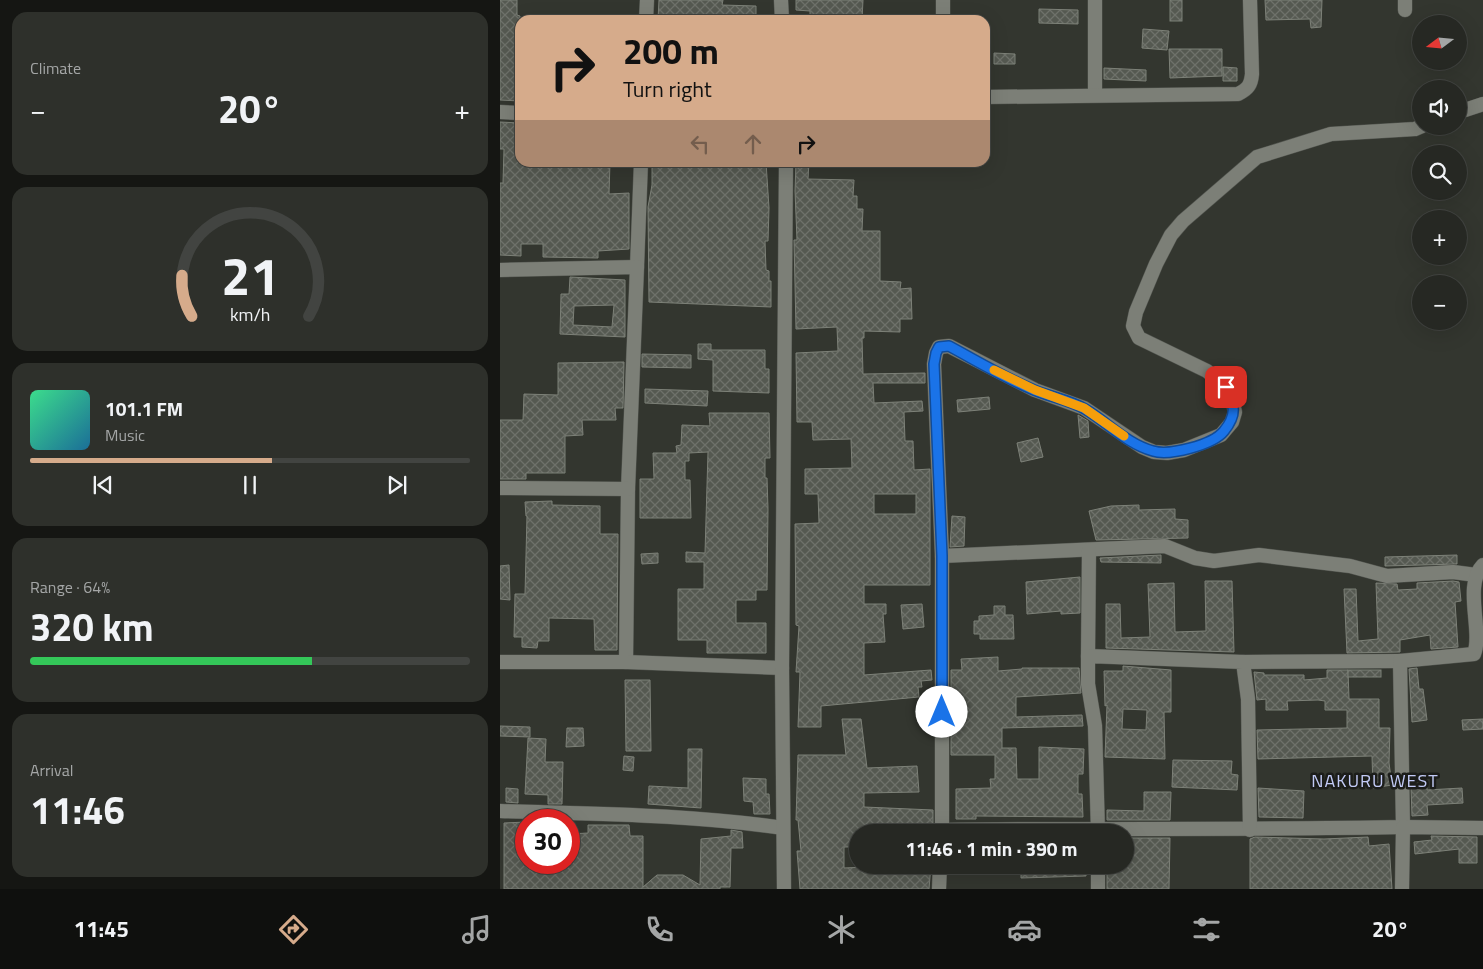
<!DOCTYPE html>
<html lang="en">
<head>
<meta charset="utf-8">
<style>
  body { margin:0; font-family:"Titillium Web",sans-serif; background:#2e302b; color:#f1f3f6; height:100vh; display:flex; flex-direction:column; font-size:19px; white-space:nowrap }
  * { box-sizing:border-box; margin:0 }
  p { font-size:16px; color:#a4a6a6 }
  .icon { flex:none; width:28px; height:28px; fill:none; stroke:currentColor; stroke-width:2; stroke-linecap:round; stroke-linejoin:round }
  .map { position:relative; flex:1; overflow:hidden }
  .drawer { display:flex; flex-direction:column; gap:12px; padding:12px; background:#151613; width:500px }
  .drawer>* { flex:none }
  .hud { position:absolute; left:15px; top:15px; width:475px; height:152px; border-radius:15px; box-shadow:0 5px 20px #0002,0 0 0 1px #424441; background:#d6ab8b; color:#111; overflow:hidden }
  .needle { width:32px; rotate:254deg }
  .controls { position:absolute; left:912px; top:15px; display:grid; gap:10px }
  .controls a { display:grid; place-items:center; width:55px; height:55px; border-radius:50%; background:#262823; box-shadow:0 5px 20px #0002,0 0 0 1px #424441; font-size:25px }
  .speed { position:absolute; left:15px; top:809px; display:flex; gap:10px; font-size:25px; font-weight:700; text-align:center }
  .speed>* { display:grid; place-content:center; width:65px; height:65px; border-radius:50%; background:#262823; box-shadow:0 5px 20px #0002,0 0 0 1px #424441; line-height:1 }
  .speed .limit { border:8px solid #d22; background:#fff; color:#111 }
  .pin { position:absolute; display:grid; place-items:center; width:42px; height:42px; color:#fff; margin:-21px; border-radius:10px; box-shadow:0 2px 8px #0006 }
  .me { position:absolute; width:55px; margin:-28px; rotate:0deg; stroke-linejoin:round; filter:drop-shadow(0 0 4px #0008) }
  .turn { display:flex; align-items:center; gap:18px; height:105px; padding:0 25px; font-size:22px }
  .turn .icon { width:65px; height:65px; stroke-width:2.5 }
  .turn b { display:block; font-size:35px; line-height:42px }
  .lanes { display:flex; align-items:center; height:48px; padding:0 25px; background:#0003; justify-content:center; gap:25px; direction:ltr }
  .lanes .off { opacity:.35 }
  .big { font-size:38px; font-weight:700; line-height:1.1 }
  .drawer .tile { flex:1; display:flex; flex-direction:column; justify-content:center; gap:8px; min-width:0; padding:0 18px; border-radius:15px; background:#2e302b }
  .drawer .dial { align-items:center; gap:0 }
  .dial svg { height:130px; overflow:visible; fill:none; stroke:#424441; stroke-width:7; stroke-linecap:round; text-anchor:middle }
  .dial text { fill:#f1f3f6; stroke:none }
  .song { display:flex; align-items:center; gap:15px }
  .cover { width:60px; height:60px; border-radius:8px; background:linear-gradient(135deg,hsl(150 70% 55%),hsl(200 70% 35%)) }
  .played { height:5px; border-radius:2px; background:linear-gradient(90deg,#d6ab8b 55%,#424441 55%) }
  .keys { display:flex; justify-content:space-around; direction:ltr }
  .heat { display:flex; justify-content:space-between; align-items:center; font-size:28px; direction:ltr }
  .charge { height:8px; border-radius:4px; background:linear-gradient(90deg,#34c759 64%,#424441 0) }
  .trip { position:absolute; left:349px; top:824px; width:285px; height:50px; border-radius:25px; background:#262823; box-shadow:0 5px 20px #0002,0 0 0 1px #424441; font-weight:700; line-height:50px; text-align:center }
  .tabs { display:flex; height:80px; justify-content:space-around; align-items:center; background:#0f100e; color:#a4a6a6 }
  .tabs .icon { width:35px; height:35px }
  .tabs .current { color:#d6ab8b }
  .tabs b { font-size:22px; color:#f1f3f6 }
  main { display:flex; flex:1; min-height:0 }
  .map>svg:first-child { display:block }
  .building { fill:url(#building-cross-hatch); stroke:#7d8178; fill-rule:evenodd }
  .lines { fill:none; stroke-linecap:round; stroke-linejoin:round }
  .street-casing { stroke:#52554f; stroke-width:15 }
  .street { stroke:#7c7f77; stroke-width:14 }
  .route-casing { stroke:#114b97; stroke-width:12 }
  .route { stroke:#1a73e8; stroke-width:9 }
  .slow { stroke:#f59e0b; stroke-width:9 }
  .labels { text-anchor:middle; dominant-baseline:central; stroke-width:5; stroke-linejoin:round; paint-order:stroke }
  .quarter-label { font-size:18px; letter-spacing:1px; fill:#c2caf5; stroke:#1c1d1a }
</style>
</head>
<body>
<main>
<section class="drawer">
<div class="tile"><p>Climate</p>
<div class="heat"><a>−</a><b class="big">20°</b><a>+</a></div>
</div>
<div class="tile dial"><svg viewBox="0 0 100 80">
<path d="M14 69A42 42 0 1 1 86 69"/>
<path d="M14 69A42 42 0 0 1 8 44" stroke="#d6ab8b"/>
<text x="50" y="56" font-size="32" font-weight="700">21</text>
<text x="50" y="72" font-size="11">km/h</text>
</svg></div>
<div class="tile">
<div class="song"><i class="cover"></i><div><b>101.1 FM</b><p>Music</p></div></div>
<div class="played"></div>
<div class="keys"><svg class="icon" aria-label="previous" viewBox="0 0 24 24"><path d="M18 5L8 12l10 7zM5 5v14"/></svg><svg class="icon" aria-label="pause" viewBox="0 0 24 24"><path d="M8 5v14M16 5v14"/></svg><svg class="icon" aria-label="next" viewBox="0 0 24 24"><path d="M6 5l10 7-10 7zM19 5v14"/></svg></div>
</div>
<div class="tile"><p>Range · 64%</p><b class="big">320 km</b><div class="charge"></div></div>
<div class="tile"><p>Arrival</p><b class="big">11:46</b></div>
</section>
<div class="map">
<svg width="983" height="889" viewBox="0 0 983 889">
  <defs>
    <pattern id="building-cross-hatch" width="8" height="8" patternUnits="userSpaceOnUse" patternTransform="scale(1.25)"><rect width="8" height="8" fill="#555951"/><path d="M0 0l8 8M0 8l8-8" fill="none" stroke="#6e716a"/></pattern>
  </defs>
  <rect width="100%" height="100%" fill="#33362f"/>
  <g class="building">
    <polygon points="0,0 17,0 17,15 20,16 20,101 0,100"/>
    <polygon points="159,0 223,0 222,5 256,6 256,20 158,20"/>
    <polygon points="296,0 363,0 362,20 310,20 310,11 296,10"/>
    <rect x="670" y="0" width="12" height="21"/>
    <polygon points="765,0 822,0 821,27 811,28 810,19 766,20"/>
    <polygon points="539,9 578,10 578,24 539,23"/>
    <polygon points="643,29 669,31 667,50 642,48"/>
    <polygon points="669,49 722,49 722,76 670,78"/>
    <polygon points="494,53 515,54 515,64 494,64"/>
    <polygon points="723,67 737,68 737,81 723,81"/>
    <polygon points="604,68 646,70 646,81 604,79"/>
    <polygon points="0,122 20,123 20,162 110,162 109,194 129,193 129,249 98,251 98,258 43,257 43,244 21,244 21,256 0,255 0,183 3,183 4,149 0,149"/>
    <polygon points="152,162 266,162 269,208 268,241 265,241 266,270 269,271 269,281 271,281 271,307 149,302 148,207 152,185"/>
    <path d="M296,162H309L308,179L354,180L353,196H357V209H363L362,231H380V281L401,282L400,289L411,288L412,319H400V332L364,331V338H362L363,374L425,373V383H373L374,403L422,401L423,411L404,412L405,441H413L414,470L430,469V585H364V604H386V614H383L385,642L364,643V675L431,670L432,680L421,681L422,687H418L419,697L321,706V727H298L300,672H296L299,626L296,625L295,524L319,523L318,494H305V469L352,468L351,439L313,440L312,422H297L296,353L338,351L337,327L296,329L294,240H297L295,191ZM374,494H416V514H374Z"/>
    <path d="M70,277L125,280V337L60,334L61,294H69ZM114,305L112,327L73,325L74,306Z"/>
    <polygon points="198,344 211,344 211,350 265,350 265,369 269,369 269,393 213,391 213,360 198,359"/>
    <polygon points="142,354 191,355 191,368 142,367"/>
    <polygon points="124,362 123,408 115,408 116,420 82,420 83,435 65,436 65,473 26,473 26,479 0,479 0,420 23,420 24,394 58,395 58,363"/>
    <polygon points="145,389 208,391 207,406 145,403"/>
    <polygon points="489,397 490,409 458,412 457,400"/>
    <polygon points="209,413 269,413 270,458 265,458 265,478 267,478 268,509 267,590 256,590 256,600 236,600 236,623 266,623 266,653 207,653 207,640 178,640 178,589 204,589 204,562 186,562 186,552 205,553 208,452 189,453 189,461 185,461 185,480 190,480 191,518 140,518 140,479 154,479 153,453 177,453 176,446 181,445 182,425 210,426"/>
    <polygon points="578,415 588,421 589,437 580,438"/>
    <polygon points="538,438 543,457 521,462 517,443"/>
    <polygon points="52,501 52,505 100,506 100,534 118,534 117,650 95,650 94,619 49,618 49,641 38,641 37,648 22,647 22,637 14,637 15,594 25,594 27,516 26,516 25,502"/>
    <polygon points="639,505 639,510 675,509 675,519 688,520 688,538 596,540 589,511 611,506"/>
    <polygon points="452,516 465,517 464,546 450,547"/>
    <polygon points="158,553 158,563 142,564 141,554"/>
    <polygon points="661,555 661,563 601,562 600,558"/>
    <polygon points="957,555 957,564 885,566 885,557"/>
    <polygon points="9,565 10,600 0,599 0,566"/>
    <polygon points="580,577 580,613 561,614 561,611 527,614 526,582"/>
    <polygon points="705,581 732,581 734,652 606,648 606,604 620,604 621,638 650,637 648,584 674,583 675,632 706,631"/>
    <polygon points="953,581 959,582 961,601 955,602 958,647 931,649 930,635 900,640 900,652 847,653 844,589 856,589 858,641 878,639 876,583 897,584 898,590 917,589 917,583"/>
    <polygon points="422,604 424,627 403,629 401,605"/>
    <polygon points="494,606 505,606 505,615 513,615 514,639 480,639 480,634 474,634 474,621 479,621 479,616 494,615"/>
    <polygon points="498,657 498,671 522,669 522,668 579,668 581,693 516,697 516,717 582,715 583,726 502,728 502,748 516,748 517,779 539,779 539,747 584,749 583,774 578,774 578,794 582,794 583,817 476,816 476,819 456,819 456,789 491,788 490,779 495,779 495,755 451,755 451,719 464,719 464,698 451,697 451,670 462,670 461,659"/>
    <path d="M623,666L671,670V712H664L665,759L605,757L607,705L605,706L604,671H623ZM623,709L647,710L646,730L622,729Z"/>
    <polygon points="917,668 919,689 923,689 927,720 912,722 909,669"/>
    <polygon points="827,670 848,670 849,699 879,699 879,728 890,728 889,763 892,785 873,788 872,756 758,759 757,730 847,728 847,710 825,710 825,701 818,700 787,701 788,710 766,710 766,699 757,700 754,672 764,673 764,675 804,675 804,680 827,678"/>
    <rect x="848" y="670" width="33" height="7"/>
    <polygon points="125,680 150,680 151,751 126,751"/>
    <polygon points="342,719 361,719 367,768 417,766 419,792 364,793 364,807 433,810 433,832 358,832 354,847 344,847 344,868 364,867 364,865 431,865 429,889 300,889 297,851 301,851 298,820 296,820 298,755 346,755"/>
    <polygon points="983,719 983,729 963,730 962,720"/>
    <polygon points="0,726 30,727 30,737 0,736"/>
    <polygon points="67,728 83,728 84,746 66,747"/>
    <polygon points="28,738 46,739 45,762 63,762 62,804 48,804 48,795 25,794"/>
    <polygon points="188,749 202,749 201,808 148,804 149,786 188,788"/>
    <polygon points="124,756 134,757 133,771 123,770"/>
    <polygon points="673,760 732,761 731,774 738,775 737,790 672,787"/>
    <polygon points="243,778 266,779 266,794 269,794 270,814 254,814 253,802 244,801"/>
    <polygon points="911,787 927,787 927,790 962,788 963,803 927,805 928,815 912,816"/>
    <polygon points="6,788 18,789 18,803 6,802"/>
    <polygon points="758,788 804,791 803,818 759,817"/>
    <polygon points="644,792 671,792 670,820 607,820 607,810 644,811"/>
    <polygon points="26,822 26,862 69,862 69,834 88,833 88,825 129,825 130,836 143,836 143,887 157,875 183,875 200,885 201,839 231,836 231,830 242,832 243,848 231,848 230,887 220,887 220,889 4,889 4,823"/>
    <polygon points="931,836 977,837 977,863 959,863 959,849 915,854 914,842 932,840"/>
    <polygon points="755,837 824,839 868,837 869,846 889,844 892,889 750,889 750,839"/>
    <polygon points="625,838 670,838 669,889 607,889 607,874 615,874 615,865 625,865"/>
    <polygon points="521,865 586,865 586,876 521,878"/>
  </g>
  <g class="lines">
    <g class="street-casing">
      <g id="street">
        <polyline points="281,0 282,20"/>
        <polyline points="443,0 443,20"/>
        <polyline points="595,0 595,95"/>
        <polyline points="905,0 905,10"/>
        <polyline points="146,20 147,0"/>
        <path d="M485,97L738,94C748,89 751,85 752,74L750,0"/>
        <polyline points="0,112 20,113"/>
        <polyline points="959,112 983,104"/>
        <polyline points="137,267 141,162"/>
        <polyline points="0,270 137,267 128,489 126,662"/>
        <polyline points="0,488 128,489"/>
        <polyline points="442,556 665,546 695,558 714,561 759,555 850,566 887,576 953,572 976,575"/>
        <polyline points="588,656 589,550"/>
        <polyline points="0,662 126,662 282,668"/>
        <polyline points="743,662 900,661"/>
        <path d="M0,811C94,814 190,814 283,828"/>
        <polyline points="442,830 442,556 434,364 436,353 439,347 449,346 535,390 584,408 642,447 654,452 667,453 684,450 721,435 732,422 735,412 732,399 725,387 707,371 639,338 633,326 636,312 656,264 671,235 683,221 757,157 831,134 915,129 922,126"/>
        <path d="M442,832V830C596,828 749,830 903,827L900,661L974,654C983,631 963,585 983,565"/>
        <polyline points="598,832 595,726 588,684 588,656 743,662 748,699 750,830"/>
        <polyline points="284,889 282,668 286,162"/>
        <polyline points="439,889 440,865"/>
        <polyline points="598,889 598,865"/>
        <polyline points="902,889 903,827 983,828"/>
      </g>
    </g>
    <use href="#street" class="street"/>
  </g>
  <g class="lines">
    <g class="route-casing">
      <path id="route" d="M442,712V556L434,364L436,353L439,347L449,346C477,361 505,378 534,390C551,397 569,400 585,409C607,422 627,444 653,451C669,456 713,445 724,431C737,415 735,405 726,387"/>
    </g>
    <use href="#route" class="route"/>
    <polyline class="slow" points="494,370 535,390 584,408 624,436"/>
  </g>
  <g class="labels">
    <g class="quarter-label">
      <text x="875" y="780">NAKURU WEST</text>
    </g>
  </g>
</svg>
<div class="controls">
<a><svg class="needle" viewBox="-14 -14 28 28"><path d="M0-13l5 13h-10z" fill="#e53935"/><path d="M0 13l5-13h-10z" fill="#a4a6a6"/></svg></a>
<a><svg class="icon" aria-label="sound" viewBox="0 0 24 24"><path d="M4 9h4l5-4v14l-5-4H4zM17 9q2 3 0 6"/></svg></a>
<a><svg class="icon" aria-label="search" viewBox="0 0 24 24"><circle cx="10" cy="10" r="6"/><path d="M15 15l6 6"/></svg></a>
<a>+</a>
<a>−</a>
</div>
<div class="speed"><div class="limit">30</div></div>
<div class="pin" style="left:726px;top:387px;background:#d93025"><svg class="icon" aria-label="arrive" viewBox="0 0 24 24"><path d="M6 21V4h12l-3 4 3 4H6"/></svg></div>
<svg class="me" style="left:442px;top:712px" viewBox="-20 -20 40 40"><circle r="19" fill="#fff"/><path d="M0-13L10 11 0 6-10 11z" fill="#1a73e8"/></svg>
<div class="trip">11:46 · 1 min · 390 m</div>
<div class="hud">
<div class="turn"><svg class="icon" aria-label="right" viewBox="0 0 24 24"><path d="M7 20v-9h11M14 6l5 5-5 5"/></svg><div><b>200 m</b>Turn right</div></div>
<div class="lanes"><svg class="icon off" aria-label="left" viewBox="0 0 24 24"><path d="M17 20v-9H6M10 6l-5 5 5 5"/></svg><svg class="icon off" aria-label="ahead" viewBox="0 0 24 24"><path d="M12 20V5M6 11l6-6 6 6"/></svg><svg class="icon" aria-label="right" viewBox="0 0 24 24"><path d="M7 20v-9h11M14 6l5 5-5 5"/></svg></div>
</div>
</div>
</main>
<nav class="tabs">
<b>11:45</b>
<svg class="icon current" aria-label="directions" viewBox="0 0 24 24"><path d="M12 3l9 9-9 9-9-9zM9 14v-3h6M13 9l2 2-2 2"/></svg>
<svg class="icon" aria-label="music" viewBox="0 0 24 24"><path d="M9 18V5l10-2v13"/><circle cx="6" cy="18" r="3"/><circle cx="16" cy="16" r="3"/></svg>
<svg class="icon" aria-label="phone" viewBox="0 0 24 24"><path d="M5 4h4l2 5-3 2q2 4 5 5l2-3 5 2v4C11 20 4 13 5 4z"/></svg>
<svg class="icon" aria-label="climate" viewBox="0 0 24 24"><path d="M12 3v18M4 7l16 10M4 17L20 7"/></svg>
<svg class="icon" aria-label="car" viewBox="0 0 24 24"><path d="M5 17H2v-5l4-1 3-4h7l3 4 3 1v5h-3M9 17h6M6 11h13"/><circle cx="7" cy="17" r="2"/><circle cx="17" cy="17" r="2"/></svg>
<svg class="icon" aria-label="filters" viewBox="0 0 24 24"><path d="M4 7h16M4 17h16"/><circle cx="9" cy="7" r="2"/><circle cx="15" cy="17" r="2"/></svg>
<b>20°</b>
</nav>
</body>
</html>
